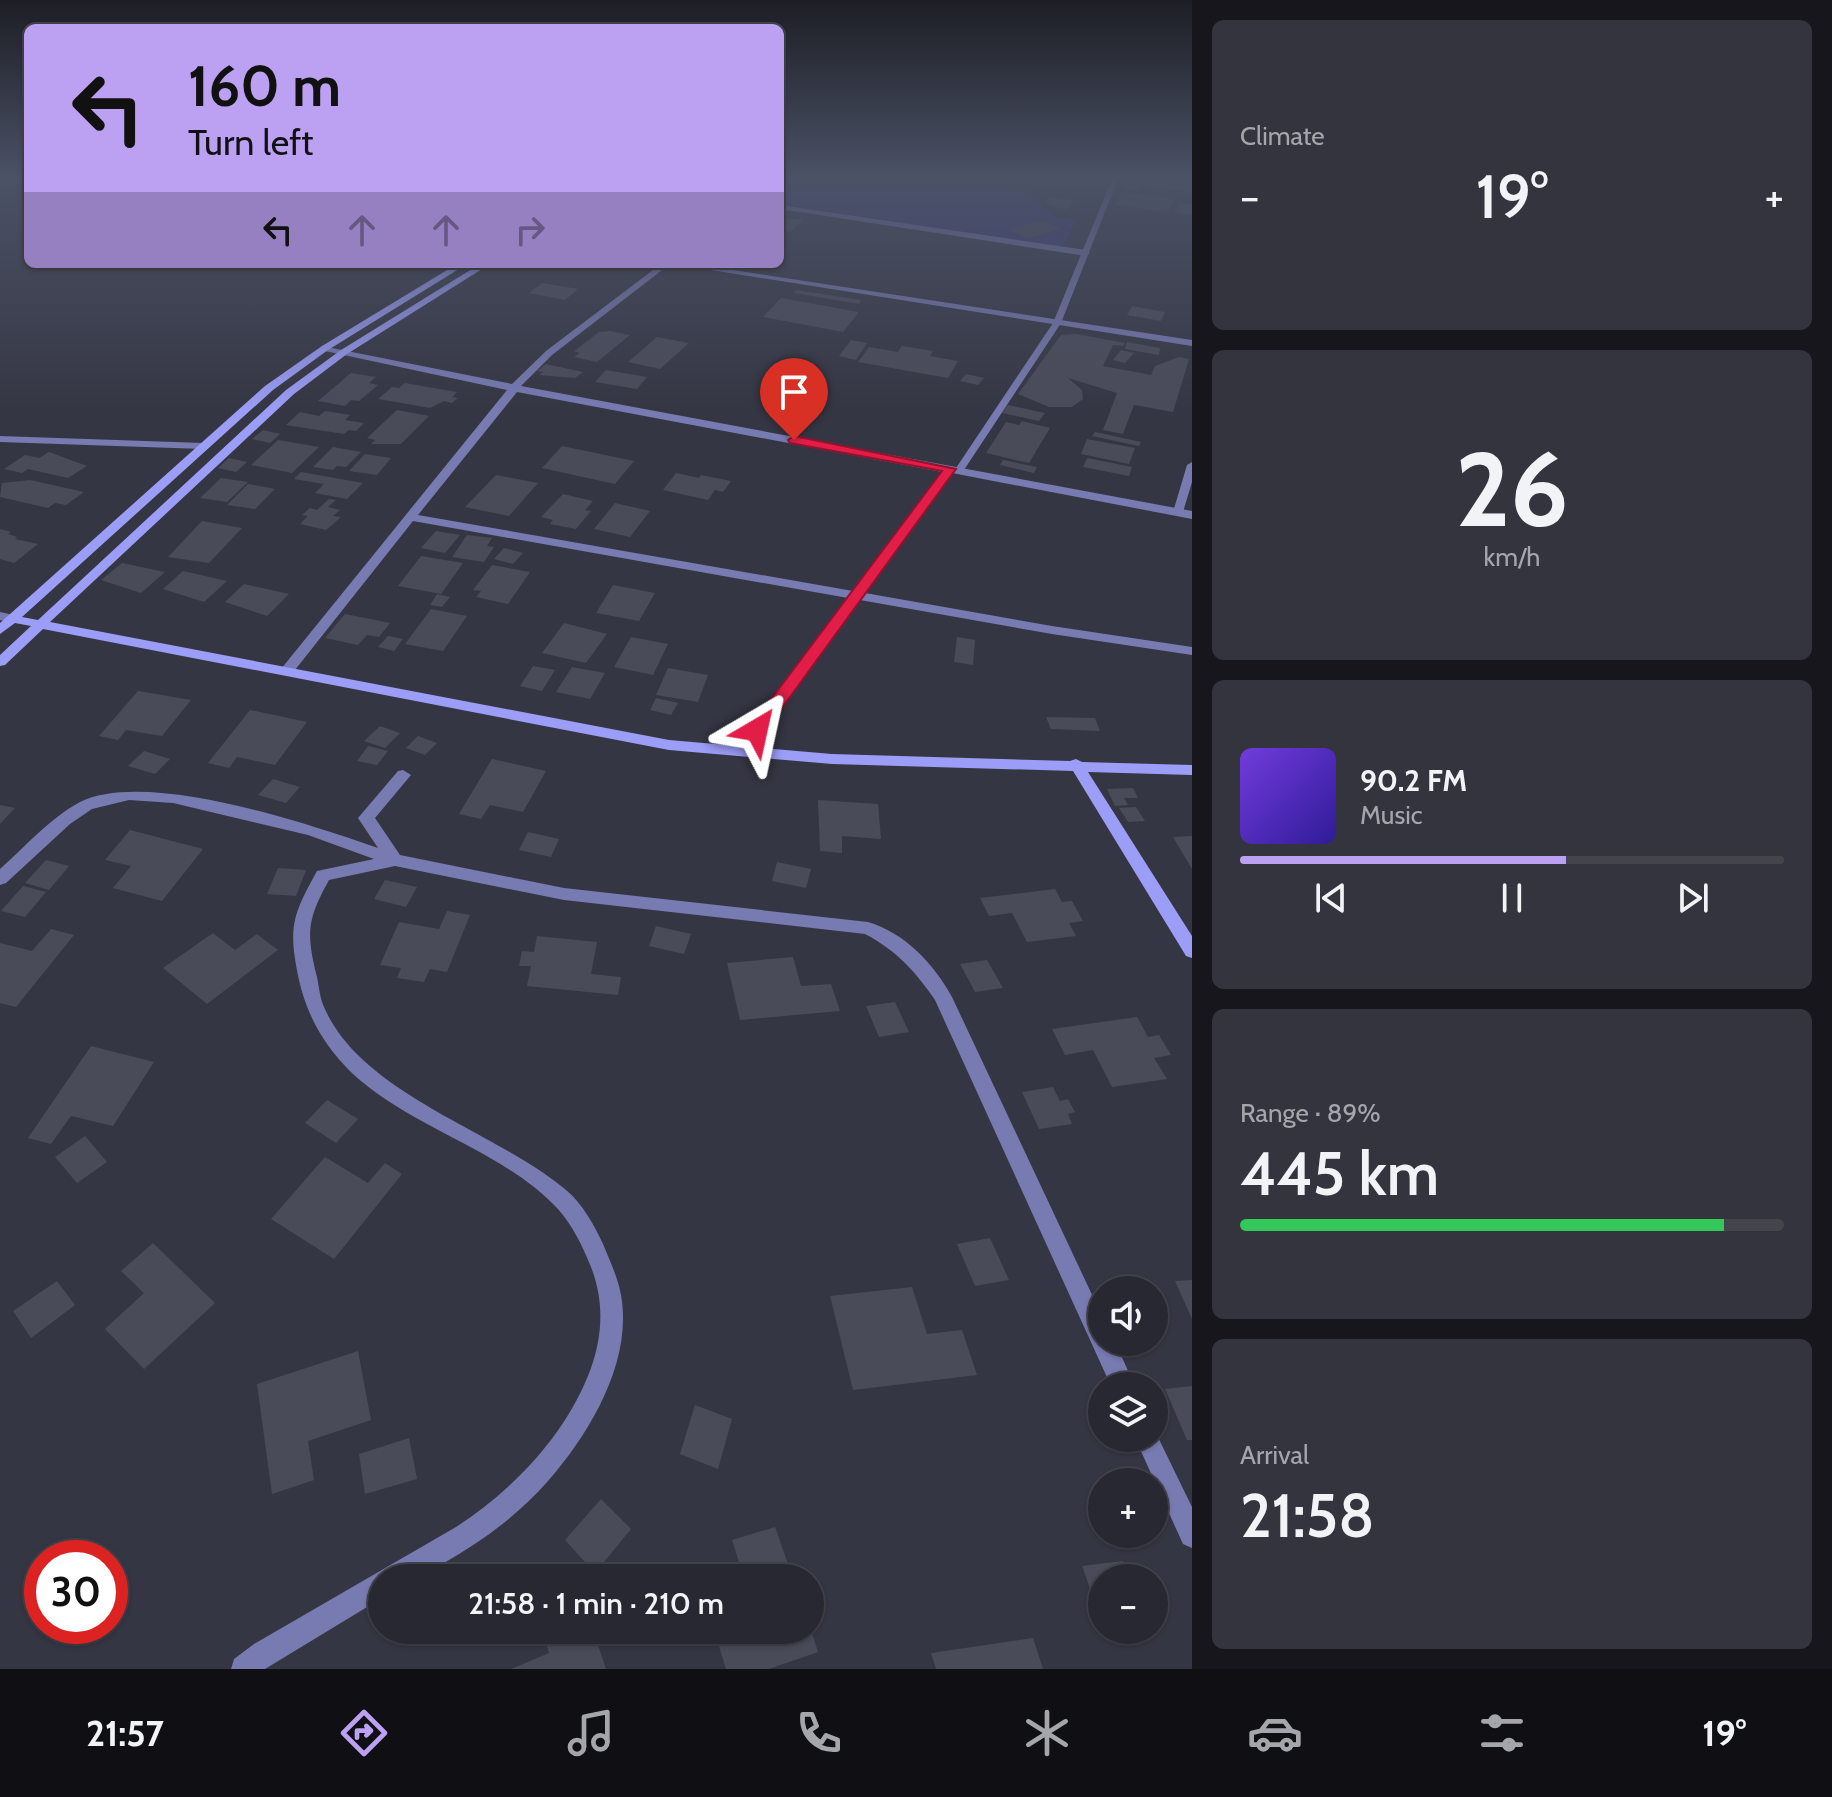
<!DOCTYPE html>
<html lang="en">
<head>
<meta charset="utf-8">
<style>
  body { margin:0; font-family:Cabin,sans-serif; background:#34343e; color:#f1f3f6; height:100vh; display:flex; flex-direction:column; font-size:30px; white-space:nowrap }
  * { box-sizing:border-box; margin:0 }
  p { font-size:26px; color:#a5a6ac }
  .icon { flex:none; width:44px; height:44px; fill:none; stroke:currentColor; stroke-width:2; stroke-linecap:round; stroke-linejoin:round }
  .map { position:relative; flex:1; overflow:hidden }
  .side { display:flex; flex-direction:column; gap:20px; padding:20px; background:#16161c; width:640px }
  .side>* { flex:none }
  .guide { position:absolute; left:24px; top:24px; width:760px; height:244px; border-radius:12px; box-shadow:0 2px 6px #0004,0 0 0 2px #44444d; background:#bca0f2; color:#111; overflow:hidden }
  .buttons { position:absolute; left:1088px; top:1276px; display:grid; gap:16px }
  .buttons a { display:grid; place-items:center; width:80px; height:80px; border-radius:50%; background:#282832; box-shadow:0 2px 6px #0004,0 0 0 2px #44444d; font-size:40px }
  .speed { position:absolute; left:24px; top:1540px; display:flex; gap:16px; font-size:40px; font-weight:700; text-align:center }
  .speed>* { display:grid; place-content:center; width:104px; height:104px; border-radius:50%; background:#282832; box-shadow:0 2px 6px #0004,0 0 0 2px #44444d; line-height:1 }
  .speed .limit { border:12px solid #d22; background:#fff; color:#111 }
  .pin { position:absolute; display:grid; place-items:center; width:68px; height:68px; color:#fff; margin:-82px -34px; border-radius:50% 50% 50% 0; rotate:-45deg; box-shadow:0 0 8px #0007 }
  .pin .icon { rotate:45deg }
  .me { position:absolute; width:88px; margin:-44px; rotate:36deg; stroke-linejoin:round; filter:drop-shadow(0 0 6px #0008) }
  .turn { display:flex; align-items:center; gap:28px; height:168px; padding:0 32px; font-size:36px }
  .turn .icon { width:104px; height:104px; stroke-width:2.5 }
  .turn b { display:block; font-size:56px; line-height:68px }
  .lanes { display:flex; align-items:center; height:76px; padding:0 32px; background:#0003; justify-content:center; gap:40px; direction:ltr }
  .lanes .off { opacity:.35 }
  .big { font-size:60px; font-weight:600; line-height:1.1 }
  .side .tile { flex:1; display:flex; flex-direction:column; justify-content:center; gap:12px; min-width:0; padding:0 28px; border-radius:12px; background:#34343e }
  .side .dial { align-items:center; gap:0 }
  .dial b { font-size:104px; line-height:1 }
  .song { display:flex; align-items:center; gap:24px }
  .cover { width:96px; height:96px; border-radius:12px; background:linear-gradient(135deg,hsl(260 70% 55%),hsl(250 70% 35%)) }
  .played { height:8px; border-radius:4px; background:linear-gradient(90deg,#bca0f2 60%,#44444d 60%) }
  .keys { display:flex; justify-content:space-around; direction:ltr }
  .heat { display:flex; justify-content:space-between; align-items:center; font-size:44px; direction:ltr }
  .charge { height:12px; border-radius:6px; background:linear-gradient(90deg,#34c759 89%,#44444d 0) }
  .trip { position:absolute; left:368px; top:1564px; width:456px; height:80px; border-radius:40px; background:#282832; box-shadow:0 2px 6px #0004,0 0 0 2px #44444d; font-weight:600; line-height:80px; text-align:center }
  .tab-bar { display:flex; height:128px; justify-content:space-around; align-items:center; background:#101014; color:#a5a6ac }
  .tab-bar .icon { width:56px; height:56px }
  .tab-bar .active { color:#bca0f2 }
  .tab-bar b { font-size:36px; color:#f1f3f6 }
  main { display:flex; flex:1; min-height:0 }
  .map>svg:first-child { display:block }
  .green { fill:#3b387c }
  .building { fill:#4a4b59 }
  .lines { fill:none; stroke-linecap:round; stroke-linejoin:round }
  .service { fill:#787ab2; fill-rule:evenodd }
  .minor { fill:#787ab2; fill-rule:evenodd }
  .secondary { fill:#9c9df7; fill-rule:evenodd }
  .route { fill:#e11d48; stroke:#92132f; stroke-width:2 }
</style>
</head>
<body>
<main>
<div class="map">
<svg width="1192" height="1669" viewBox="0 0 1192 1669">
  <rect width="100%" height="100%" fill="#353643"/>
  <polygon class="green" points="780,179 1016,179 1053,216 1076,220 1062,248 780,204"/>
  <g class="building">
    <polygon points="1129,179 1140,180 1138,184 1143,185 1140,192 1123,189"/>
    <polygon points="1155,179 1192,179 1192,192 1151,187"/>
    <polygon points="1122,192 1174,199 1168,212 1115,205"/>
    <polygon points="1049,197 1075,200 1067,210 1044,203"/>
    <polygon points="1180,203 1192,204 1192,215 1175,213"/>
    <polygon points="780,217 803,220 790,232 780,230"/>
    <polygon points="1041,221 1061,229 1028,238 1008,230"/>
    <polygon points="542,283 578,289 565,300 529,293"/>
    <polygon points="797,290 861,300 859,304 794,293"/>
    <polygon points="781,298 859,312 843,332 763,317"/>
    <polygon points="1132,306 1165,312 1161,321 1127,315"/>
    <polygon points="610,331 630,335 597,362 574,357 580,353 574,351 599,332"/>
    <polygon points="1076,334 1125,343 1123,346 1113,345 1103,366 1151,375 1155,366 1179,357 1189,359 1173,412 1134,405 1123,434 1103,430 1117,393 1068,378 1082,390 1083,399 1072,407 1049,407 1018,394 1061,335"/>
    <polygon points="657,337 689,343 660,369 628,362"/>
    <polygon points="851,340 867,343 856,360 839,356"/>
    <polygon points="1127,342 1160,348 1159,355 1125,349"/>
    <polygon points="902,346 933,351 930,356 958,361 948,378 858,362 869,347 898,352"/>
    <polygon points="1121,350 1134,353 1125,363 1113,360"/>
    <polygon points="546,364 583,372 575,378 539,375 543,372 537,371"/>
    <polygon points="606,370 647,377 637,389 595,382"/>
    <polygon points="351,373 376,377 369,383 378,385 359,401 351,400 345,406 318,401"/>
    <polygon points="966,374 984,378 978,385 960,381"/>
    <polygon points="405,383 457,392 452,397 458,398 452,403 444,401 430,408 378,399 392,387 399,388"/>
    <polygon points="1008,405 1045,413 1039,421 1002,413"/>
    <polygon points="397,410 429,416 401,444 371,444 375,440 367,438"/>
    <polygon points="325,411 350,415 345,420 364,423 356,431 349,430 344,434 286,425 300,412 319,416"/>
    <polygon points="1022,421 1050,428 1029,463 986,453 1006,422 1019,425"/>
    <polygon points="263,430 280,434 270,443 252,439"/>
    <polygon points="1095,432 1141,442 1139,446 1092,436"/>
    <polygon points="1087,439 1135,448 1129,464 1081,454"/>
    <polygon points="278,440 319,447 292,473 251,465"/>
    <polygon points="562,446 634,461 615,484 542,468"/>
    <polygon points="333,447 361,452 346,467 337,466 333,470 313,467"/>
    <polygon points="49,452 87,466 68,478 28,469 22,473 4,469 25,455 39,458"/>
    <polygon points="365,454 391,458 377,475 349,471"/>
    <polygon points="229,458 247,462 236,472 218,468"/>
    <polygon points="1087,458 1132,467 1129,476 1083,467"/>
    <polygon points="1003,460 1037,467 1034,473 1000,465"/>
    <polygon points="301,472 363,483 347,499 315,493 324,484 294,479"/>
    <polygon points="676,473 699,478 701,475 731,481 723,492 715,490 708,500 663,490"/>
    <polygon points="496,475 538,483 509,516 465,507"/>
    <polygon points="221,478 248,482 227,502 200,498"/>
    <polygon points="30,480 84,492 66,505 55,503 48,508 0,497 2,483"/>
    <polygon points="248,484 275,489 255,509 227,505"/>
    <polygon points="563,494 593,501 585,510 591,511 576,529 550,524 553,520 541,517"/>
    <polygon points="329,499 336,500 328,507 340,510 333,516 341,517 326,530 300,524 308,516 302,515 310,508 317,510"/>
    <polygon points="615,503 650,511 630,537 594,529"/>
    <polygon points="202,521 242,528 209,563 168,557"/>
    <polygon points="0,529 11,532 8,534 17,537 15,539 38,544 14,563 0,559"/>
    <polygon points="436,531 460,535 445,553 421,548"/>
    <polygon points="467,535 492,538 487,546 494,547 484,562 452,557"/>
    <polygon points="504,548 523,553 513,564 494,559"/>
    <polygon points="421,556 463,563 441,594 398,586"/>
    <polygon points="122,563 165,572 141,593 101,580"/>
    <polygon points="492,565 530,572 508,604 476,597 481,591 473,590"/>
    <polygon points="183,571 227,581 204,602 163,589"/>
    <polygon points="244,584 289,594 267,616 225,602"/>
    <polygon points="613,585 655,593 639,621 596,613"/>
    <polygon points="437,594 450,597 442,607 430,605"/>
    <polygon points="431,609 467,616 443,651 405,644"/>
    <polygon points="345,614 390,623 379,637 367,635 358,645 325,638"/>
    <polygon points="564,623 607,634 586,663 542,653"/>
    <polygon points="388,636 403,639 394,651 378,647"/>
    <polygon points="631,637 668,644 653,675 614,667"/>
    <polygon points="957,637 975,640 973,665 954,662"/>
    <polygon points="533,666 555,670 542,691 520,686"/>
    <polygon points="572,667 605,673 590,699 556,692"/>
    <polygon points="668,668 708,675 698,702 656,695"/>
    <polygon points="138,691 191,700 162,736 126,730 118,740 99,736"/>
    <polygon points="656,698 678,703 671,715 650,710"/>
    <polygon points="250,710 307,722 275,765 237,757 229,768 208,763"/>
    <polygon points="1046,717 1095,718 1100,731 1051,729"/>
    <polygon points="380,726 400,733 385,748 364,741"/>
    <polygon points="418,736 437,743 425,755 406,748"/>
    <polygon points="368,746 388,751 377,765 357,761"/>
    <polygon points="144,751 170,759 155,774 128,766"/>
    <polygon points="492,759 546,771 523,812 490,805 481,819 459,814"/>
    <polygon points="273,779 300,787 286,803 258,795"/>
    <polygon points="1133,788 1138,798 1124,798 1128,805 1115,806 1107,789"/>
    <polygon points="818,800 878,804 881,839 842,836 842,853 820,851"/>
    <polygon points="0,805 15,808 0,824"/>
    <polygon points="1136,807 1145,821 1128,822 1119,808"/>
    <polygon points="130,830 203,849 162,901 113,888 131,866 105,860"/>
    <polygon points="528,832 559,839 551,857 519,850"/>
    <polygon points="1192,836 1192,869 1173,837"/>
    <polygon points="46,860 69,866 49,890 25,883"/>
    <polygon points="777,862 811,869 806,888 772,881"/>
    <polygon points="278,868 306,870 296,896 267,894"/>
    <polygon points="385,880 417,887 406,907 374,899"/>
    <polygon points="23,886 46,892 25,917 1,911"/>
    <polygon points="1055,889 1062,902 1072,901 1083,921 1069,923 1076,936 1027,942 1012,913 989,916 980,898"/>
    <polygon points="447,911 470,915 447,972 430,969 424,982 397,978 401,968 380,965 399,922 439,929"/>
    <polygon points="656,926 691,934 684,954 649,946"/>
    <polygon points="51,929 74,935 16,1007 0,1003 0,943 32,951"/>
    <polygon points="213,933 235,950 257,934 278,950 207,1004 163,968"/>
    <polygon points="537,936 597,942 591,974 621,977 618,995 527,986 531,966 519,966 522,951 534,952"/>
    <polygon points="793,957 801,986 831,984 840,1011 740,1020 727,963"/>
    <polygon points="987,960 1003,988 975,992 960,964"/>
    <polygon points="895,1002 909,1032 879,1037 866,1006"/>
    <polygon points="1137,1017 1148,1037 1159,1035 1171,1055 1154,1058 1167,1079 1112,1087 1093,1050 1065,1055 1052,1029"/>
    <polygon points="91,1046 154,1062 113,1126 71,1116 51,1144 28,1138"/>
    <polygon points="1053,1087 1060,1101 1068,1099 1075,1112 1068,1114 1072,1124 1039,1129 1022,1092"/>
    <polygon points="327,1100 358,1119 336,1143 305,1123"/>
    <polygon points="85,1136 107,1162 77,1183 55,1157"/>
    <polygon points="325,1157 368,1183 385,1163 402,1174 334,1259 271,1219"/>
    <polygon points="990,1238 1009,1280 975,1286 957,1244"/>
    <polygon points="153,1243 215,1303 144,1369 105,1329 144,1293 121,1271"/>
    <polygon points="1192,1280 1192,1319 1175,1281"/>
    <polygon points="57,1281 75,1305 31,1338 13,1311"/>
    <polygon points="912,1287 927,1334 962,1330 977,1375 853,1390 830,1296"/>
    <polygon points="358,1351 371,1420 308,1441 314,1480 272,1494 257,1384"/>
    <polygon points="1192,1386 1192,1440 1187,1440 1165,1389"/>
    <polygon points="695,1405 732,1419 718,1469 680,1454"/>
    <polygon points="409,1438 417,1479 365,1494 359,1454"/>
    <polygon points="601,1499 631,1529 595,1573 565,1540"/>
    <polygon points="775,1527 793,1578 744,1578 732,1540"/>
    <polygon points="1123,1561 1129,1578 1102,1578 1102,1621 1082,1566"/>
    <polygon points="542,1630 593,1630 606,1669 511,1669 549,1653"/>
    <polygon points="714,1630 811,1630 818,1652 769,1669 726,1669"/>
    <polygon points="1033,1638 1043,1669 936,1669 931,1653"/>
  </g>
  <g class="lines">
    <g class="service">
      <polygon points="1112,179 1118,179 1061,323 962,473 956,473 954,471 1053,323"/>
      <polygon points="1192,462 1192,482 1183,512 1182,514 1174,514 1173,512 1187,465"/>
    </g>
    <g class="minor">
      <polygon points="780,205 1086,250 1090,253 1086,256 780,209"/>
      <path d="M661,264H670L552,355L521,386L1192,511V519L952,473L865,593L1052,626L1192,647V655L1052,634L860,600L746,756H736L734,753L736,750L848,598L413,521L291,675H281L279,672L281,669L507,390L325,351L322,350V346L512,384L546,351ZM517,392L942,472L853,591L418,515Z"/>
      <polygon points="673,264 694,264 1192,340 1192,346"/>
      <polygon points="0,436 203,443 208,446 203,449 0,442"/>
      <polygon points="0,612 18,616 20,619 13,623 0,620"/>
      <path d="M403,770L411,775L375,818L400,855L564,888L868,922C905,933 934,964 952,997L1102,1316V1342H1115L1135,1386H1111L935,1000C916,972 896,950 865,934L564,900L395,866L329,880C307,920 306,933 317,977C319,987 320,998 324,1007C362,1095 495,1130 566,1190C583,1204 594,1225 603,1244C610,1261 618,1278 621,1295C633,1361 590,1433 548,1481C518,1515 484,1540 444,1563C437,1567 427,1575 418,1578C408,1581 393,1578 382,1578V1598L265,1669H231L234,1659L254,1644L456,1527C514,1489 567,1434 591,1368C603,1334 604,1300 591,1267C583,1247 573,1226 558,1209C508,1154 419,1130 361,1081C329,1054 308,1020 299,980C288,928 292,916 317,871L374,859L308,835L173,803L129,800L92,809L70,824L6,883L0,885V869C25,847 50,818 80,802C146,769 310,824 378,848L358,818L398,771Z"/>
      <polygon points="1154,1429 1192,1507 1192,1548 1183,1544 1135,1438 1154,1438"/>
    </g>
    <polygon class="secondary" points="457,264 467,264 328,350 273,390 22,617 38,620 286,390 341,350 480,264 490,264 347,354 294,394 50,622 669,740 832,754 1070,761 1076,759 1082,762 1192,765 1192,775 1088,772 1192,936 1192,958 1186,956 1073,771 832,764 669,750 43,629 5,665 0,666 0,655 31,626 15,623 0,634 0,623 265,386 322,346"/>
  </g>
  <linearGradient id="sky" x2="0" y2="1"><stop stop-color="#1d1e25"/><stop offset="0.43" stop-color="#4b5266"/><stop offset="1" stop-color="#4b5266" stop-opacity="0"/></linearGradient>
  <rect width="1192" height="412" fill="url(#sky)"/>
  <polygon class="route" points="794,436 956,469 763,734 757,735 749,730 751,726 942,471 790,443 788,440"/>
</svg>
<div class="buttons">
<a><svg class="icon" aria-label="sound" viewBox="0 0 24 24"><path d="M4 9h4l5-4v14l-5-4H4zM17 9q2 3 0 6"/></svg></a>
<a><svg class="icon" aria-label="layers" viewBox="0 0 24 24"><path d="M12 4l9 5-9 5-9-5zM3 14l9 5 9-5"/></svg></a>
<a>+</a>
<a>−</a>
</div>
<div class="speed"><div class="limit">30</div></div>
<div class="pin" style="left:794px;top:440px;background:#d93025"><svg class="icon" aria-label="arrive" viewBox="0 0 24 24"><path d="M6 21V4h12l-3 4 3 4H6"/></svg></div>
<svg class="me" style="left:757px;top:730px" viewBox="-20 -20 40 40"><path d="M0-17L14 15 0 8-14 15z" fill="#e11d48" stroke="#fff" stroke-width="4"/></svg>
<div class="trip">21:58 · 1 min · 210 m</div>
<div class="guide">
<div class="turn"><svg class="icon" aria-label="left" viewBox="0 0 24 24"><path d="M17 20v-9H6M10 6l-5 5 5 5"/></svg><div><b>160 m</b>Turn left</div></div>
<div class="lanes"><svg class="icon" aria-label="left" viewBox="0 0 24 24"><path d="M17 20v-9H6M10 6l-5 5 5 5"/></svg><svg class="icon off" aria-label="ahead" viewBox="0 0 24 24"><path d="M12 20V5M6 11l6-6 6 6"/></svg><svg class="icon off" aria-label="ahead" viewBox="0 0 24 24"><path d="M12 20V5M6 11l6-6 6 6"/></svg><svg class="icon off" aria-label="right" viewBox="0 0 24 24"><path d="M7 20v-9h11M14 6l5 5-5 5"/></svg></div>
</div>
</div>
<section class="side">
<div class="tile"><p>Climate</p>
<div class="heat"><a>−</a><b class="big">19°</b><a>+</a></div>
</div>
<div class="tile dial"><b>26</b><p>km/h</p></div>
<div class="tile">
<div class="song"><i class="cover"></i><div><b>90.2 FM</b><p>Music</p></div></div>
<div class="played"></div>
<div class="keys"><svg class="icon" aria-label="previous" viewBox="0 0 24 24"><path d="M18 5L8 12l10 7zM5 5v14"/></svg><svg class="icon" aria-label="pause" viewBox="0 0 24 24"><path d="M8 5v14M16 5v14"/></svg><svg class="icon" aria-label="next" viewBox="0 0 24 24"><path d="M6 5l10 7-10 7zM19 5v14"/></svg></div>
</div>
<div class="tile"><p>Range · 89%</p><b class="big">445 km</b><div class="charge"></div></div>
<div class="tile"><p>Arrival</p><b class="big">21:58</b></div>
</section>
</main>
<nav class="tab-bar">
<b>21:57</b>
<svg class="icon active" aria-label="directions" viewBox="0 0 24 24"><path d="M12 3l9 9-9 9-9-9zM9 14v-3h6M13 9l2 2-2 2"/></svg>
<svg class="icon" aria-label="music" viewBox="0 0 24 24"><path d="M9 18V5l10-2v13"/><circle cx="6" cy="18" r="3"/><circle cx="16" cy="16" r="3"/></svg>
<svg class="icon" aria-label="phone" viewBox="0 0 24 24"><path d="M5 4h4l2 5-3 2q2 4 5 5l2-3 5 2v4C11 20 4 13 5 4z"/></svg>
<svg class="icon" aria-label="climate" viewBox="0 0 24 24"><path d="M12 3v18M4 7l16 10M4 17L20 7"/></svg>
<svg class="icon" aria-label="car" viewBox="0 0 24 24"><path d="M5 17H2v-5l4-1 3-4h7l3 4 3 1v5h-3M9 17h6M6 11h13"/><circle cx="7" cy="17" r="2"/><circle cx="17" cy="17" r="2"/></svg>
<svg class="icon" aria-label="filters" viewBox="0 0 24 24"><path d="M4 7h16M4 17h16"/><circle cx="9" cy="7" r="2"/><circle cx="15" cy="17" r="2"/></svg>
<b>19°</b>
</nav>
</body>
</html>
